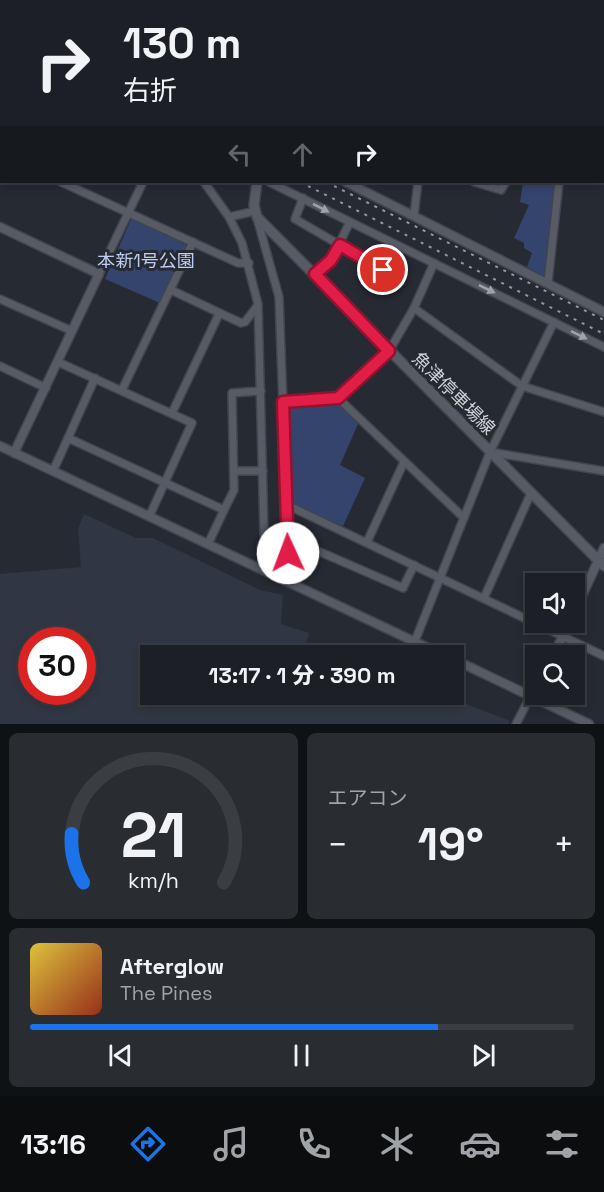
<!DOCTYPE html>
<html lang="ja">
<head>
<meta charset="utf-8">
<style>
  body { margin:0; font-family:"Space Grotesk","Noto Sans JP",sans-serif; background:#292d32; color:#f1f3f6; height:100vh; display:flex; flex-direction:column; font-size:22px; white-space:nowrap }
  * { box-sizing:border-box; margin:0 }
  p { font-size:20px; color:#a0a3a7 }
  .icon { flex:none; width:33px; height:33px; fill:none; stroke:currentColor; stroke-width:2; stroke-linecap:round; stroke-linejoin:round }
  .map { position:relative; height:724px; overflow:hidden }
  .side { display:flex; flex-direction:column; gap:9px; padding:9px; background:#0f1215; flex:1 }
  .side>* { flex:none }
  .banner { position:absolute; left:0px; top:0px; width:604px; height:183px; box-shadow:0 3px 9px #0003,0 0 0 2px #3a3e43; background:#1c2026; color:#f1f3f6; overflow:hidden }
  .buttons { position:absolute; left:525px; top:573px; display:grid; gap:12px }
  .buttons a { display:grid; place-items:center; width:60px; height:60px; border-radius:0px; background:#1c2026; box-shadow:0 3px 9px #0003,0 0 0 2px #3a3e43; font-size:30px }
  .speed { position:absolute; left:18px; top:627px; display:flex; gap:12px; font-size:30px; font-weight:700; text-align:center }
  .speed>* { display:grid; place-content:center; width:78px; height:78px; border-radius:50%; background:#1c2026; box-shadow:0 3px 9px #0003,0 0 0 2px #3a3e43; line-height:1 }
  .speed .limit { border:9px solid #d22; background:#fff; color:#111 }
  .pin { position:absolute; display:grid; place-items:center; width:51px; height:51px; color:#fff; margin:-26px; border:3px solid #fff; border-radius:50%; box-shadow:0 2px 6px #0007 }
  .me { position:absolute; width:66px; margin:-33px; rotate:358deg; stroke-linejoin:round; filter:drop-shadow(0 0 4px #0008) }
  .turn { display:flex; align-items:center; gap:21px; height:126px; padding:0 24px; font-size:27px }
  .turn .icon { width:78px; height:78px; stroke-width:2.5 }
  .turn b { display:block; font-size:42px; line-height:51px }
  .lanes { display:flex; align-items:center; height:57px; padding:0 24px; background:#0003; justify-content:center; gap:30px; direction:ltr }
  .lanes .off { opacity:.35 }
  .big { font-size:45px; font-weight:800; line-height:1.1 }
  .side .tile { flex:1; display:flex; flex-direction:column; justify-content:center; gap:9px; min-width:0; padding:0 21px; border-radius:9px; background:#292d32 }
  .side .dial { align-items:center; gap:0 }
  .dial svg { height:156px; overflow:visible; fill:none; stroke:#3a3e43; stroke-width:7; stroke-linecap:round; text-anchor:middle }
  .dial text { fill:#f1f3f6; stroke:none }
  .song { display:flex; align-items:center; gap:18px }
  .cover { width:72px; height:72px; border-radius:9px; background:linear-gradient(135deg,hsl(50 70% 55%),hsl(10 70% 35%)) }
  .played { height:6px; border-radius:3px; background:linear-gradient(90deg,#1a73e8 75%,#3a3e43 75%) }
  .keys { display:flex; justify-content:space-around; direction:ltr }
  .heat { display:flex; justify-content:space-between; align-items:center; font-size:33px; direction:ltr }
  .side .tiles { flex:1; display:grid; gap:9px; grid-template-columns:1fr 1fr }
  .tile:last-child { grid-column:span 2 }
  .trip { position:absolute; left:140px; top:645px; width:324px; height:60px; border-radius:0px; background:#1c2026; box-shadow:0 3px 9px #0003,0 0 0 2px #3a3e43; font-weight:800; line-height:60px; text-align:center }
  .tab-bar { display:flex; height:96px; justify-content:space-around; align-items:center; background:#0b0d0f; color:#a0a3a7 }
  .tab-bar .icon { width:42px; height:42px }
  .tab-bar .on { color:#1a73e8 }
  .tab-bar b { font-size:27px; color:#f1f3f6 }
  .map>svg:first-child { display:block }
  .built { fill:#303643; fill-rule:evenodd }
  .green { fill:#34446d }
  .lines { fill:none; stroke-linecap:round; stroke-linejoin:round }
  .minor-casing { stroke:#41454c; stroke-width:10 }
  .tertiary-casing { stroke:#41454c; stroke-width:11 }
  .secondary-casing { stroke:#41454c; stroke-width:12 }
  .minor { stroke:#575b65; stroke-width:7 }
  .tertiary { stroke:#575b65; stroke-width:8 }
  .secondary { stroke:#575b65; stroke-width:9 }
  .rail { stroke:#95989e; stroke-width:2; stroke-dasharray:3 6; stroke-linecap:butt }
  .oneway { fill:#9fa2a9 }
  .route-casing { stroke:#92132f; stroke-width:15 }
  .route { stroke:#e11d48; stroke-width:10 }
  .labels { text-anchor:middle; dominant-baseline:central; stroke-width:6; stroke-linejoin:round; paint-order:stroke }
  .park-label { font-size:18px; fill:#bdcdf4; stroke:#262a33 }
  .street-label { font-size:18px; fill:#cfd2d7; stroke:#262a33 }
</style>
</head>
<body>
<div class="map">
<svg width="604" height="724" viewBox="0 0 604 724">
  <rect width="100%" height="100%" fill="#262a33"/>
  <path class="built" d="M84,514L136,538H153L260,590L283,595L281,624L309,633L305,647L324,655L150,656V694L443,695L510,721L509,724H0V574L81,567L78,529ZM32,640H82V692H32Z"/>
  <g class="green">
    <polygon points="523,182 555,182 544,276 527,267 532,253 524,248 524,243 514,238 529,205 520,202"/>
    <polygon points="132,217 187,243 160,303 105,279"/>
    <polygon points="338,402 358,424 340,465 365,478 343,526 291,505 288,405"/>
  </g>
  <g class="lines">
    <g class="minor-casing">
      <g id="minor">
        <polyline points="154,0 157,2"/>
        <polyline points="245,0 247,2"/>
        <polyline points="438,2 438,0"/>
        <polyline points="554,2 555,0"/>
        <polyline points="603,67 604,67"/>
        <polyline points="0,103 2,100"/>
        <polyline points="603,137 604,137"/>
        <polyline points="0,152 2,153"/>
        <polyline points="61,182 238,263 249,263"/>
        <polyline points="204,182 229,217 242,243 258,304 265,571"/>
        <polyline points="269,182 604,347"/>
        <polyline points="474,182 501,190 506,182"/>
        <polyline points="303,198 295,219 383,270 396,245"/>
        <polyline points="414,215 418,182"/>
        <polyline points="229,217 255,211"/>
        <polyline points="257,218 279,297 289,568 286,581"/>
        <polyline points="99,274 143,182"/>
        <polyline points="315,274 331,260 350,222"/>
        <polyline points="548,282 559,182"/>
        <polyline points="171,290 241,323 245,322 258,305"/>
        <polyline points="0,299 72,331"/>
        <polyline points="414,308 522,386 604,412"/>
        <polyline points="58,362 192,423 149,517"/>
        <polyline points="0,366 46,388"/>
        <polyline points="95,378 68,438 224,510 208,544"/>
        <polyline points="122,390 193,242"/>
        <polyline points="338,398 464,518"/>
        <polyline points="283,402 338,398 389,351 414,308 434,263"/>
        <polyline points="172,413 219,314"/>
        <polyline points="490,452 604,471"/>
        <polyline points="53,471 68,438"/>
        <polyline points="234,471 263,471"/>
        <polyline points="287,505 604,656"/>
        <polyline points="224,510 234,490 232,393 261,391"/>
        <polyline points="288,538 403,588 414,565"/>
        <polyline points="367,542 404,462"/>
        <polyline points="484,598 531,493"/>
        <polyline points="415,641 490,452 554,322"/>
        <polyline points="516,724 530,697"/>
      </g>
    </g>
    <g class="tertiary-casing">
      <g id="tertiary">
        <polyline points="294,2 294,0"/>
        <polyline points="346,182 604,312"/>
        <polyline points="0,227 99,274 14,453"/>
        <polyline points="0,446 445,656"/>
        <polyline points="574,613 604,548"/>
        <polyline points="553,656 570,622"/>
        <polyline points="453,659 589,724"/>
      </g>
    </g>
    <g class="secondary-casing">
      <g id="secondary">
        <polyline points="76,0 79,2"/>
        <polyline points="257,182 254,205 257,217 604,566"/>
      </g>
    </g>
    <use href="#minor" class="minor"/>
    <use href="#tertiary" class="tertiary"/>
    <use href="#secondary" class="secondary"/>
    <g class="rail">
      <polyline points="0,15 2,16"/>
      <polyline points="0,26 2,26"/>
      <polyline points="0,78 2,78"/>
      <polyline points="300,182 604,334"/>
      <polyline points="326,182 604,320"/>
    </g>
  </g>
  <defs><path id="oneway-solid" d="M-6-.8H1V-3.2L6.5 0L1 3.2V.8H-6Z" transform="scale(1.5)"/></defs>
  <g class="oneway">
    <use href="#oneway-solid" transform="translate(321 208) rotate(27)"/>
    <use href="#oneway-solid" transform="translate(487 289) rotate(26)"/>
    <use href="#oneway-solid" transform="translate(579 335) rotate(26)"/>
  </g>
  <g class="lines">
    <g class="route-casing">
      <polyline id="route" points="288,553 283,402 338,398 389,351 315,274 331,260 340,245 383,270"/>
    </g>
    <use href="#route" class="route"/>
  </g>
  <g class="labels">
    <g class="park-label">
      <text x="146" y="260">本新1号公園</text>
    </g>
    <g class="street-label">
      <text transform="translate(454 393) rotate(45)">魚津停車場線</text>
    </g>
  </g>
</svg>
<div class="buttons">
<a><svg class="icon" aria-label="sound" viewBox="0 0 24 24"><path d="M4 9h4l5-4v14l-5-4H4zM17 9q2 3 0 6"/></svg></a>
<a><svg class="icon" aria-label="search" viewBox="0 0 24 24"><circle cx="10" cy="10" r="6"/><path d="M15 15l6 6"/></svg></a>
</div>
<div class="speed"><div class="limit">30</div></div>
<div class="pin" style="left:383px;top:270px;background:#d93025"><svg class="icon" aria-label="arrive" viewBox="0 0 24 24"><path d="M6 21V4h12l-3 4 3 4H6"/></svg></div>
<svg class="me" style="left:288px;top:553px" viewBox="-20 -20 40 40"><circle r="19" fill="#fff"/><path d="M0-13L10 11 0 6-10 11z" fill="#e11d48"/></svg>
<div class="trip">13:17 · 1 分 · 390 m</div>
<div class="banner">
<div class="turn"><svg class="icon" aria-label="right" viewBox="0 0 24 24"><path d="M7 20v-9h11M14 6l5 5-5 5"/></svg><div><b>130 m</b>右折</div></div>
<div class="lanes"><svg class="icon off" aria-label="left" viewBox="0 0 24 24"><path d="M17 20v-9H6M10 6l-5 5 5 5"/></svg><svg class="icon off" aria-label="ahead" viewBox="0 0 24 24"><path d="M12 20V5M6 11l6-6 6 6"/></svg><svg class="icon" aria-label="right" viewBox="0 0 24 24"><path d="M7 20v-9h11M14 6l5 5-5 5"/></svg></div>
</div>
</div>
<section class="side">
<div class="tiles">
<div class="tile dial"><svg viewBox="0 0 100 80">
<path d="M14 69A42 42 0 1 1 86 69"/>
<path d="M14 69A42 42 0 0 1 8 44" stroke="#1a73e8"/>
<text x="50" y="56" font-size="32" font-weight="700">21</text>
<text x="50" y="72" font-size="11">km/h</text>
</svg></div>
<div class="tile"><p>エアコン</p>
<div class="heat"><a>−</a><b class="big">19°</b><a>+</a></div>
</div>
<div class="tile">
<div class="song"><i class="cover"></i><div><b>Afterglow</b><p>The Pines</p></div></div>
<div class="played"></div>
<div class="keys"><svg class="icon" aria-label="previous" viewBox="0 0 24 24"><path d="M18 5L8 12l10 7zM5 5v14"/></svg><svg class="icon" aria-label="pause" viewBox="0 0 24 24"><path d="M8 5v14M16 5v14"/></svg><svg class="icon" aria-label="next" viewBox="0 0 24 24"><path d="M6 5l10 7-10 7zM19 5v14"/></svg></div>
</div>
</div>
</section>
<nav class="tab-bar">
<b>13:16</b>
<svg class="icon on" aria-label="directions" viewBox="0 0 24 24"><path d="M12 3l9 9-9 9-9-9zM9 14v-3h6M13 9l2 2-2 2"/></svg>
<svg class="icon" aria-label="music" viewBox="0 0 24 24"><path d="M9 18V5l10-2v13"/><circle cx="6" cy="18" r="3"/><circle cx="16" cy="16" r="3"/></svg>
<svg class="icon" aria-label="phone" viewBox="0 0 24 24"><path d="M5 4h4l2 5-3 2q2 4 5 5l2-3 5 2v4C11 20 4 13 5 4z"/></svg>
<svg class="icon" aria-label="climate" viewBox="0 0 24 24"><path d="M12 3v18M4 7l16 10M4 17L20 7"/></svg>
<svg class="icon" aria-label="car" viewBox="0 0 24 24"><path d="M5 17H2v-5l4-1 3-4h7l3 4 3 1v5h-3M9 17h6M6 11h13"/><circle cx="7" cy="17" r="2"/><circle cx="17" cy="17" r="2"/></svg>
<svg class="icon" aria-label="filters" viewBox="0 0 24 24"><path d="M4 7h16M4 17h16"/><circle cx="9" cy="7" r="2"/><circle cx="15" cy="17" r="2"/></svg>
</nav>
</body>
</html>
